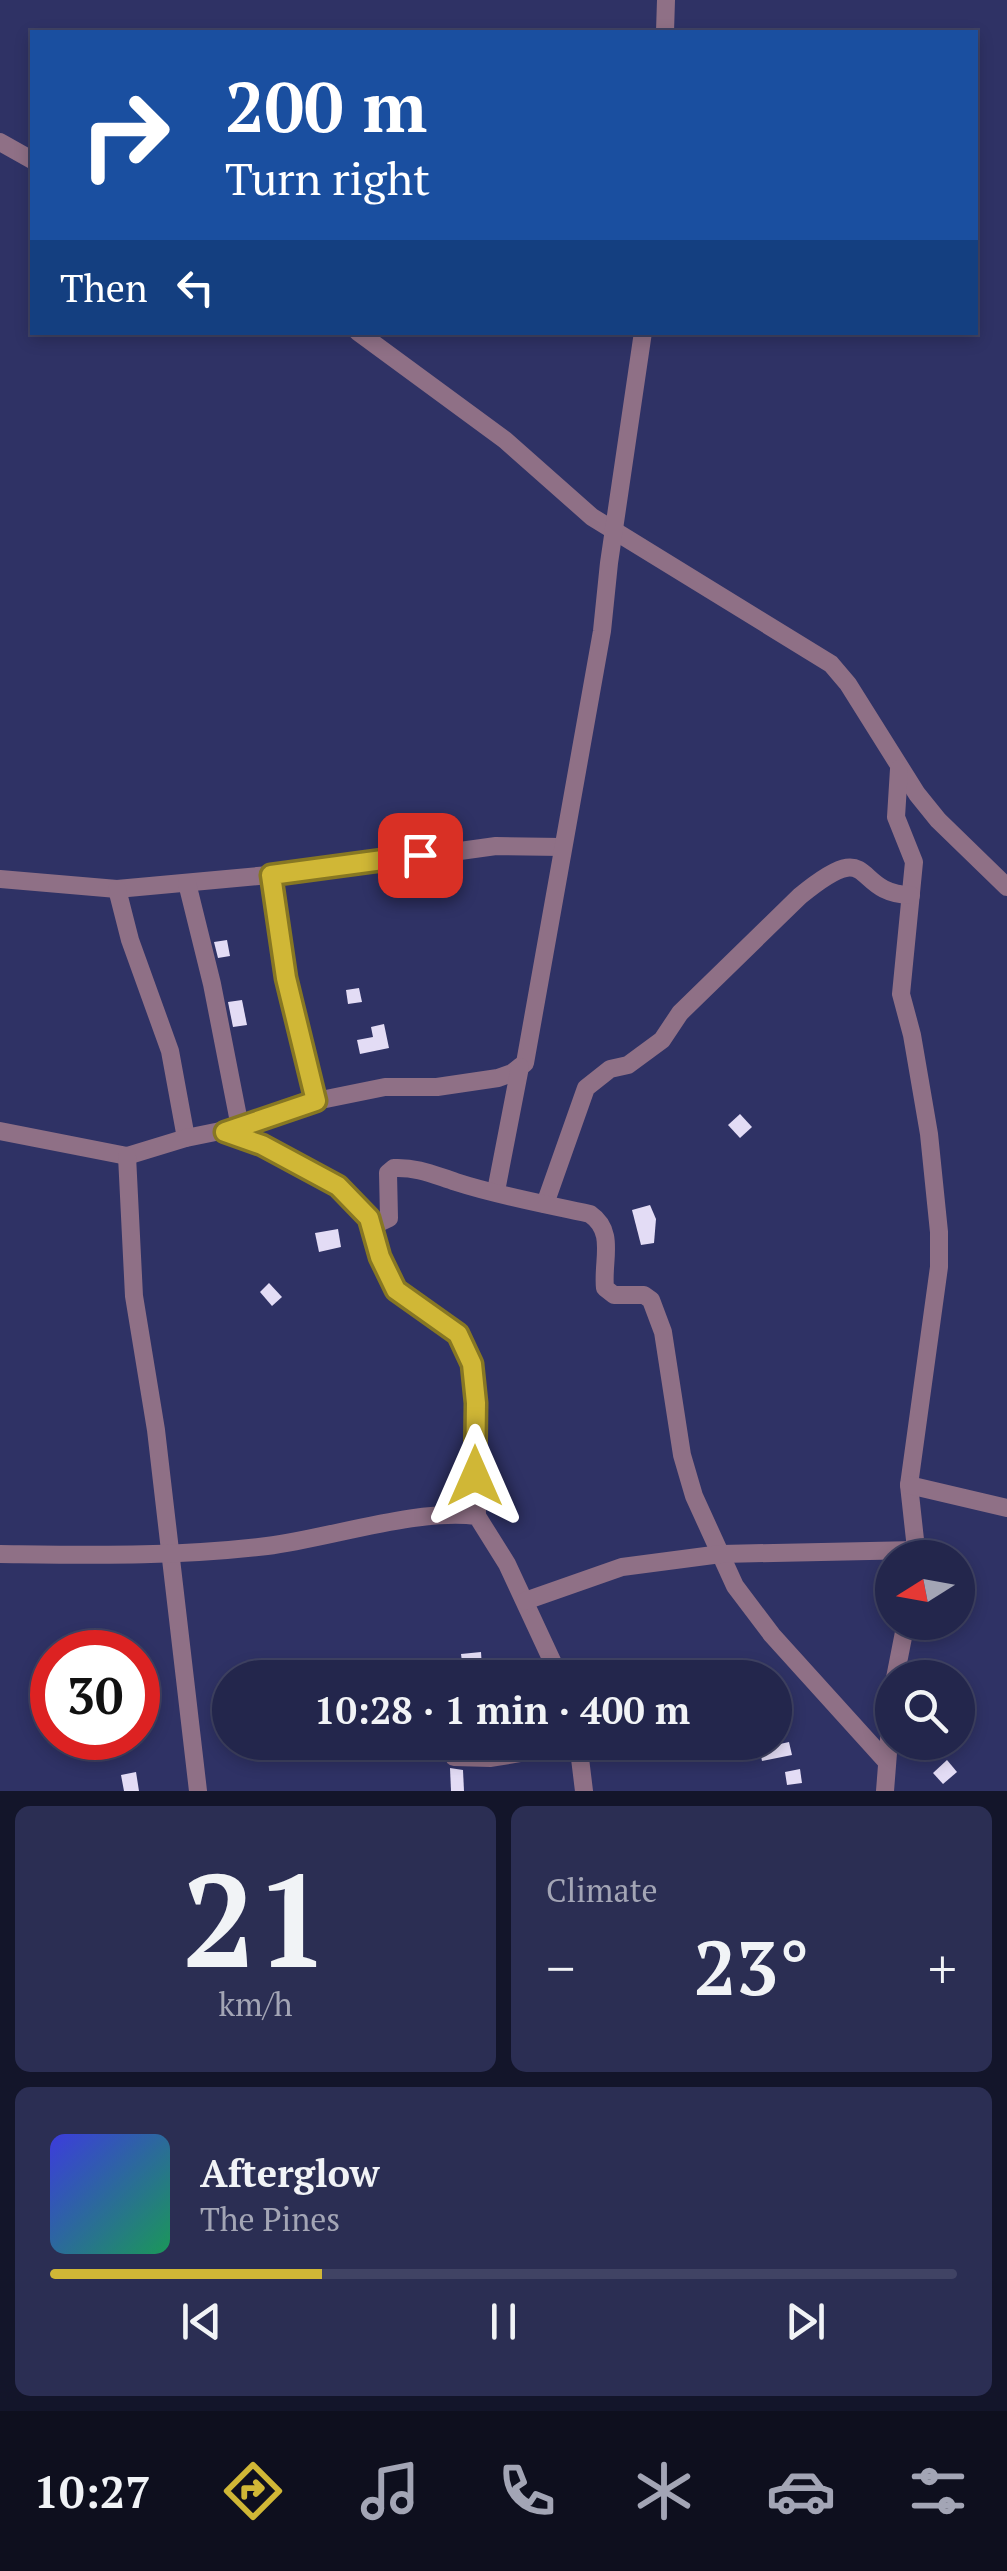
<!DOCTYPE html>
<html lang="en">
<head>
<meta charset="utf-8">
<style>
  body { margin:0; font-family:"PT Serif",serif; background:#2b2e53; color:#f1f3f6; height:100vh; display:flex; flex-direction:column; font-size:38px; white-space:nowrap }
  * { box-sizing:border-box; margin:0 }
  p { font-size:32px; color:#a3a5b5 }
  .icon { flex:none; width:55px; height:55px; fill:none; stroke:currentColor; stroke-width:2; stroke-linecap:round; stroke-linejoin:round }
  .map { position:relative; height:1791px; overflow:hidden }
  .panel { display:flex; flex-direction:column; gap:15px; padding:15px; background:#13152a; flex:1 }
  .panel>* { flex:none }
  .hud { position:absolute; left:30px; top:30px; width:948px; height:305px; border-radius:0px; box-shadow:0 5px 15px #0003,0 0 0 2px #404364; background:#1a4fa0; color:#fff; overflow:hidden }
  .needle { width:65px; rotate:259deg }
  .tools { position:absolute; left:875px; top:1540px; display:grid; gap:20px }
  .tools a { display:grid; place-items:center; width:100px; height:100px; border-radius:50%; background:#23264c; box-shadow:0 5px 15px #0003,0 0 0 2px #404364; font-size:50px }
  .speed { position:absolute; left:30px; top:1630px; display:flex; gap:20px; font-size:50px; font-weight:700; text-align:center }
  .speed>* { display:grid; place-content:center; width:130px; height:130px; border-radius:50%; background:#23264c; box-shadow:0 5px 15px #0003,0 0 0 2px #404364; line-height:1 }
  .speed .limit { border:15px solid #d22; background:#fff; color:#111 }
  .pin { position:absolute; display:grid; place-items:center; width:85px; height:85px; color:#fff; margin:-42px; border-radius:20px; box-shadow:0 5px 15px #0006 }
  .me { position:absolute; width:110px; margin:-55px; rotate:0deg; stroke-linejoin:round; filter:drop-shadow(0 0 8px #0008) }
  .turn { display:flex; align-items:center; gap:35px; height:210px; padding:0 30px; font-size:45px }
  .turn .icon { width:130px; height:130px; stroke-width:2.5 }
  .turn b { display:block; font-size:70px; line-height:85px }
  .then { display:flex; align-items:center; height:95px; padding:0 30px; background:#0003; gap:20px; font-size:38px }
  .big { font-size:75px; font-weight:600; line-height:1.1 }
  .panel .widget { flex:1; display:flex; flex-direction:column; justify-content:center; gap:15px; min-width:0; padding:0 35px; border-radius:15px; background:#2b2e53 }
  .panel .dial { align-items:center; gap:0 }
  .dial b { font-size:130px; line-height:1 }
  .song { display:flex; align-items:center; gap:30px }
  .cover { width:120px; height:120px; border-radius:15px; background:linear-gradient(135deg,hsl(240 70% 55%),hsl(150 70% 35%)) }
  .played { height:10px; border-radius:5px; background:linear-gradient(90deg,#d0b736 30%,#404364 30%) }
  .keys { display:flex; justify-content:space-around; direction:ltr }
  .heat { display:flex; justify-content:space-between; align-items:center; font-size:55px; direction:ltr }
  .panel .tiles { flex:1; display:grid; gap:15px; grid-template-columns:1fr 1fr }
  .widget:last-child { grid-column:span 2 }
  .trip { position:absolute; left:212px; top:1660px; width:580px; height:100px; border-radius:50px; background:#23264c; box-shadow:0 5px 15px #0003,0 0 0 2px #404364; font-weight:600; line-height:100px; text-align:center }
  .tab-bar { display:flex; height:160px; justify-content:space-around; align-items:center; background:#0e0f1e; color:#a3a5b5 }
  .tab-bar .icon { width:70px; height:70px }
  .tab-bar .current { color:#d0b736 }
  .tab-bar b { font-size:45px; color:#f1f3f6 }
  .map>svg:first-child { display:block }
  .building { fill:#e3dcf5 }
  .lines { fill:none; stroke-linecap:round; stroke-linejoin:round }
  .minor { stroke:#8f7086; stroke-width:18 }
  .route-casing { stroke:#877723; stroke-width:25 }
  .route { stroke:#d0b736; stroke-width:18 }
</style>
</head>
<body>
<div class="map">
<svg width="1007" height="1791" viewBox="0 0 1007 1791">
  <rect width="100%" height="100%" fill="#2f3265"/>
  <g class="building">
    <polygon points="227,940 230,956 218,958 214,942"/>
    <polygon points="359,988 362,1002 348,1004 346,990"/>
    <polygon points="242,1000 247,1025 233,1027 228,1002"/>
    <polygon points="384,1024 389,1048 360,1054 357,1040 373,1037 371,1027"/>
    <polygon points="740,1114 752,1127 740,1138 728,1125"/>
    <polygon points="650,1205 656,1219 654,1243 641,1245 632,1210"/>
    <polygon points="338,1229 341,1247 319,1252 315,1233"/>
    <polygon points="269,1283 282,1297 272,1306 260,1292"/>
    <polygon points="481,1652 482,1667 463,1670 461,1654"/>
    <polygon points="758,1742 771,1742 771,1746 789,1742 792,1755 762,1761"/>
    <polygon points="947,1760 957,1772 943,1784 933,1773"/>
    <polygon points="450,1768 463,1770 464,1791 451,1791"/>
    <polygon points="800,1769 802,1783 787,1785 785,1772"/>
    <polygon points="136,1772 139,1791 124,1791 121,1775"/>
  </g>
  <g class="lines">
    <g class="minor">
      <polyline points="665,32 666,0"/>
      <polyline points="0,142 32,160"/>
      <polyline points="358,332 505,440 592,517 831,664 848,684 917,794 938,820 1007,887"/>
      <polyline points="899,769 896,817 914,862 901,994 912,1035 929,1134 939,1232 939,1267 909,1485 917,1558"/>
      <polyline points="271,875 286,978 316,1101"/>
      <polyline points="0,879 117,889 323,870 496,846 562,847"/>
      <polyline points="187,883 212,984 240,1127"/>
      <polyline points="117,889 130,940 170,1051 186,1138"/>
      <polyline points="0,1131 127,1156 186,1138 240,1127 316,1101 385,1087 437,1087 498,1078 512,1073 525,1063 602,631 609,563 643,332"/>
      <polyline points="226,1132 262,1145 338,1186 369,1218 380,1257 397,1290 446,1324 466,1345 471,1364 476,1403 477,1516"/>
      <polyline points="127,1156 134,1296 156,1430 198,1791"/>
      <polyline points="496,1191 520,1067"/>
      <path d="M545,1204L586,1088L610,1069L628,1065L662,1040L680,1013L800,896C877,833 850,894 911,895"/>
      <path d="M372,1226L389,1218L388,1173L394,1168C418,1167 434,1175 456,1182C499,1196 545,1204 590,1214C616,1232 602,1260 605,1288L614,1295H644L651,1300L663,1332L682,1455L694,1496L735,1586L772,1635L886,1761"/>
      <polyline points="909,1485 1007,1508"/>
      <path d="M0,1554C89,1555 178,1557 267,1546C330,1538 417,1508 477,1516L507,1564L560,1678"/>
      <polyline points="525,1601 622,1567 721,1554 917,1550"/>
      <polyline points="895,1678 906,1622"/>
      <polyline points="578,1742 584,1791"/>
      <polyline points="454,1757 491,1758 579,1743"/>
      <polyline points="885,1791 892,1702"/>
    </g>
  </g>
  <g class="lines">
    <g class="route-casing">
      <polyline id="route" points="420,855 271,875 286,978 316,1101 225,1132 262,1145 338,1186 369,1218 380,1257 396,1290 458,1334 472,1364 476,1403 475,1476"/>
    </g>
    <use href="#route" class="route"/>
  </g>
</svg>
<div class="tools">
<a><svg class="needle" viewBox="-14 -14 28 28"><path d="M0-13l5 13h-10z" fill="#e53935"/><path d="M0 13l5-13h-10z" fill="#a3a5b5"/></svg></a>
<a><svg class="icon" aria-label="search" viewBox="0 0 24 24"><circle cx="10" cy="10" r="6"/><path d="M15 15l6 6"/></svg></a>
</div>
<div class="speed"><div class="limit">30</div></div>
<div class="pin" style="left:420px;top:855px;background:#d93025"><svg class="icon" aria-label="arrive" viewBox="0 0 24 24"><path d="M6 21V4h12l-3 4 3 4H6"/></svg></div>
<svg class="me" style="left:475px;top:1476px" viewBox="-20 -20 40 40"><path d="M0-17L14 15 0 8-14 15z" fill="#d0b736" stroke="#fff" stroke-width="4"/></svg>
<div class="trip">10:28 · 1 min · 400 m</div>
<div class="hud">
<div class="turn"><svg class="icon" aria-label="right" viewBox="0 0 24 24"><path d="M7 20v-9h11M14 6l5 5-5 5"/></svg><div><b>200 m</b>Turn right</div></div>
<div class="then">Then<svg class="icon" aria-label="left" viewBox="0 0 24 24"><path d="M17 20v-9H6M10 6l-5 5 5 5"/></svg></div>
</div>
</div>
<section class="panel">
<div class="tiles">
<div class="widget dial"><b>21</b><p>km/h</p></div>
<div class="widget"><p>Climate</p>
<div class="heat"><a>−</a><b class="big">23°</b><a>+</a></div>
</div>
<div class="widget">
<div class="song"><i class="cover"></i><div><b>Afterglow</b><p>The Pines</p></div></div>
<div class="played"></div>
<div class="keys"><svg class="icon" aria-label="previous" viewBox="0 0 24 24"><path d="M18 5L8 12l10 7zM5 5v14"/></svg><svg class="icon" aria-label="pause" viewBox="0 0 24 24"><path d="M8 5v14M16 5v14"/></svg><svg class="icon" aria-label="next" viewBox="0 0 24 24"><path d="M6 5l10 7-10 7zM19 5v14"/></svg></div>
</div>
</div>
</section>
<nav class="tab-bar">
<b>10:27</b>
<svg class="icon current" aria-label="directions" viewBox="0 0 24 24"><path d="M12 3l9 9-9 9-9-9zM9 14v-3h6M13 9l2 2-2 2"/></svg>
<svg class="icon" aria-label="music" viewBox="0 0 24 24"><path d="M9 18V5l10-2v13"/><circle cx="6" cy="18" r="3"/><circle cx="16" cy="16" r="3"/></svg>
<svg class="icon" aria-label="phone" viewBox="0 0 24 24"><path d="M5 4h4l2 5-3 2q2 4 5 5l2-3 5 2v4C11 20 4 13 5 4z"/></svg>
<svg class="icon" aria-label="climate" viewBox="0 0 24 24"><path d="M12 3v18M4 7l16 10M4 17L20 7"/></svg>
<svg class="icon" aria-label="car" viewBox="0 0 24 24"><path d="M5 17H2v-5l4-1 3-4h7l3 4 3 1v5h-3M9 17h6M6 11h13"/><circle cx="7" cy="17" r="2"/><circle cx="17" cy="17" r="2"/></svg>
<svg class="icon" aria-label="filters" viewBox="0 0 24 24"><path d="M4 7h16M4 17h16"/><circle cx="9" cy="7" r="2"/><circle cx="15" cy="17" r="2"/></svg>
</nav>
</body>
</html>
